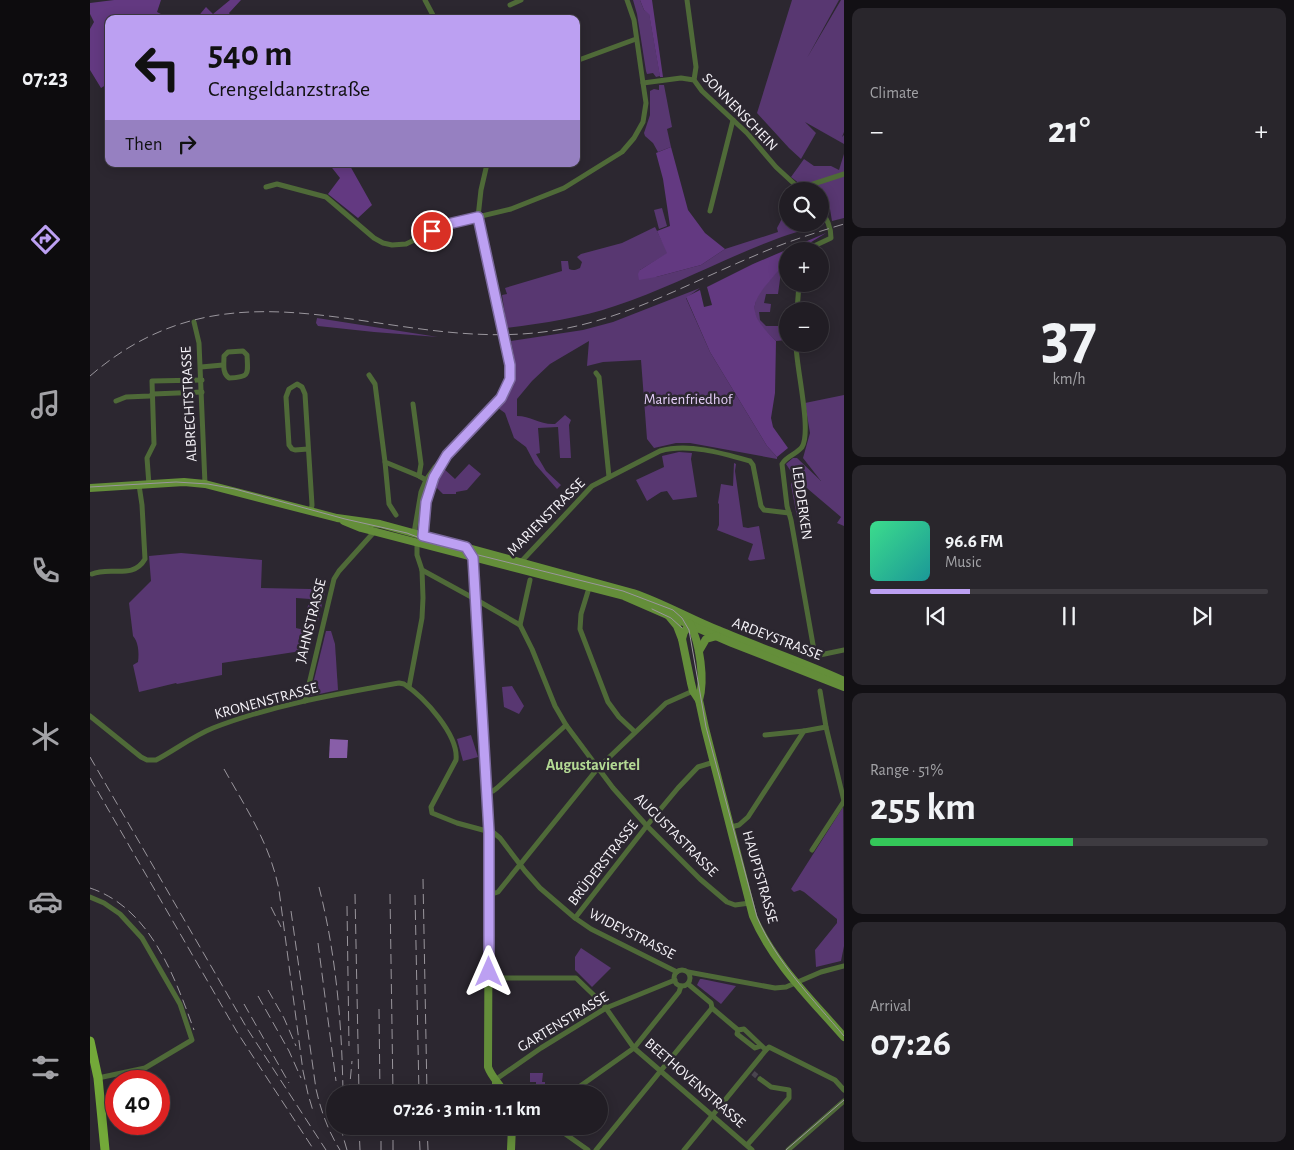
<!DOCTYPE html>
<html lang="en">
<head>
<meta charset="utf-8">
<style>
  body { margin:0; font-family:"Alegreya Sans",sans-serif; background:#29262c; color:#f1f3f6; height:100vh; display:flex; flex-direction:column; font-size:19px; white-space:nowrap }
  * { box-sizing:border-box; margin:0 }
  p { font-size:16px; color:#a2a2a6 }
  .icon { flex:none; width:28px; height:28px; fill:none; stroke:currentColor; stroke-width:2; stroke-linecap:round; stroke-linejoin:round }
  .map { position:relative; flex:1; overflow:hidden }
  .panel { display:flex; flex-direction:column; gap:8px; padding:8px; background:#121014; width:450px }
  .panel>* { flex:none }
  .hud { position:absolute; left:15px; top:15px; width:475px; height:152px; border-radius:10px; box-shadow:0 2px 12px #0003,0 0 0 1px #3e3b41; background:#bca0f2; color:#111; overflow:hidden }
  .buttons { position:absolute; left:689px; top:182px; display:grid; gap:10px }
  .buttons a { display:grid; place-items:center; width:50px; height:50px; border-radius:50%; background:#211d24; box-shadow:0 2px 12px #0003,0 0 0 1px #3e3b41; font-size:25px }
  .speed { position:absolute; left:15px; top:1070px; display:flex; gap:10px; font-size:25px; font-weight:700; text-align:center }
  .speed>* { display:grid; place-content:center; width:65px; height:65px; border-radius:50%; background:#211d24; box-shadow:0 2px 12px #0003,0 0 0 1px #3e3b41; line-height:1 }
  .speed .limit { border:8px solid #d22; background:#fff; color:#111 }
  .pin { position:absolute; display:grid; place-items:center; width:42px; height:42px; color:#fff; margin:-21px; border:2px solid #fff; border-radius:50%; box-shadow:0 1px 5px #0007 }
  .me { position:absolute; width:55px; margin:-28px; rotate:0deg; stroke-linejoin:round; filter:drop-shadow(0 0 4px #0008) }
  .turn { display:flex; align-items:center; gap:18px; height:105px; padding:0 20px; font-size:22px }
  .turn .icon { width:65px; height:65px; stroke-width:2.5 }
  .turn b { display:block; font-size:35px; line-height:42px }
  .then { display:flex; align-items:center; height:48px; padding:0 20px; background:#0003; gap:10px; font-size:19px }
  .big { font-size:38px; font-weight:700; line-height:1.1 }
  .panel .tile { flex:1; display:flex; flex-direction:column; justify-content:center; gap:8px; min-width:0; padding:0 18px; border-radius:10px; background:#29262c }
  .panel .dial { align-items:center; gap:0 }
  .dial b { font-size:65px; line-height:1 }
  .song { display:flex; align-items:center; gap:15px }
  .cover { width:60px; height:60px; border-radius:8px; background:linear-gradient(135deg,hsl(150 70% 55%),hsl(180 70% 35%)) }
  .played { height:5px; border-radius:2px; background:linear-gradient(90deg,#bca0f2 25%,#3e3b41 25%) }
  .keys { display:flex; justify-content:space-around; direction:ltr }
  .heat { display:flex; justify-content:space-between; align-items:center; font-size:28px; direction:ltr }
  .charge { height:8px; border-radius:4px; background:linear-gradient(90deg,#34c759 51%,#3e3b41 0) }
  .trip { position:absolute; left:236px; top:1085px; width:282px; height:50px; border-radius:25px; background:#211d24; box-shadow:0 2px 12px #0003,0 0 0 1px #3e3b41; font-weight:700; line-height:50px; text-align:center }
  main { display:flex; flex:1; min-height:0 }
  .tab-bar { display:flex; flex-direction:column; width:90px; justify-content:space-around; align-items:center; background:#0d0c0e; color:#a2a2a6 }
  .tab-bar .icon { width:35px; height:35px }
  .tab-bar .current { color:#bca0f2 }
  .tab-bar b { font-size:22px; color:#f1f3f6 }
  .map>svg:first-child { display:block }
  .green { fill:#583771 }
  .forest { fill:#633981 }
  .water { fill:#885ea8 }
  .lines { fill:none; stroke-linecap:round; stroke-linejoin:round }
  .street-tunnel { stroke:#4a454e; stroke-width:5; stroke-dasharray:5 2.5; stroke-linecap:butt }
  .street { stroke:#4f6a38; stroke-width:5 }
  .secondary { stroke:#648e3a; stroke-width:8 }
  .primary { stroke:#73a939; stroke-width:9 }
  .tram { stroke:#9a969d; stroke-width:1 }
  .rail { stroke:#9a969d; stroke-width:1; stroke-dasharray:10 5; stroke-linecap:butt }
  .street-bridge { stroke:#4f6a38; stroke-width:5 }
  .route-casing { stroke:#7a689d; stroke-width:12 }
  .route { stroke:#bca0f2; stroke-width:9 }
  .labels { text-anchor:middle; dominant-baseline:central; stroke-width:5; stroke-linejoin:round; paint-order:stroke }
  .street-label { font-size:15px; fill:#f5f2f8; stroke:#2c2730 }
  .park-label { font-size:15px; fill:#e3cdf6; stroke:#2c2730 }
  .neighbourhood-label { font-size:16px; font-weight:bold; fill:#b3d994; stroke:#2c2730 }
</style>
</head>
<body>
<main>
<nav class="tab-bar">
<b>07:23</b>
<svg class="icon current" aria-label="directions" viewBox="0 0 24 24"><path d="M12 3l9 9-9 9-9-9zM9 14v-3h6M13 9l2 2-2 2"/></svg>
<svg class="icon" aria-label="music" viewBox="0 0 24 24"><path d="M9 18V5l10-2v13"/><circle cx="6" cy="18" r="3"/><circle cx="16" cy="16" r="3"/></svg>
<svg class="icon" aria-label="phone" viewBox="0 0 24 24"><path d="M5 4h4l2 5-3 2q2 4 5 5l2-3 5 2v4C11 20 4 13 5 4z"/></svg>
<svg class="icon" aria-label="climate" viewBox="0 0 24 24"><path d="M12 3v18M4 7l16 10M4 17L20 7"/></svg>
<svg class="icon" aria-label="car" viewBox="0 0 24 24"><path d="M5 17H2v-5l4-1 3-4h7l3 4 3 1v5h-3M9 17h6M6 11h13"/><circle cx="7" cy="17" r="2"/><circle cx="17" cy="17" r="2"/></svg>
<svg class="icon" aria-label="filters" viewBox="0 0 24 24"><path d="M4 7h16M4 17h16"/><circle cx="9" cy="7" r="2"/><circle cx="15" cy="17" r="2"/></svg>
</nav>
<div class="map">
<svg width="754" height="1150" viewBox="0 0 754 1150">
  <rect width="100%" height="100%" fill="#2c2730"/>
  <g class="green">
    <polygon points="543,0 550,0 554,10 559,13 570,76 566,77 563,73 557,74 556,71 547,14"/>
    <polygon points="702,0 749,0 717,58 751,0 754,0 754,132 752,137 754,135 754,144 715,122 726,133 711,159 699,148 667,113"/>
    <polygon points="569,85 574,85 582,127 577,129 581,147 568,152 563,143 555,136 554,133 560,115 560,91 564,89 569,90"/>
    <polygon points="754,154 754,218 742,221 740,209 730,201 730,191 719,191 701,177 714,159 724,166 741,166 749,170"/>
    <polygon points="572,208 577,226 569,229 564,210"/>
    <path d="M697,209L698,224H730V216L734,220V224C714,230 695,235 676,243C625,263 577,289 525,306C490,318 454,323 417,328L412,295L417,294L415,288L472,271L471,261H478L479,269C483,271 486,270 490,268L492,262L487,257L491,254L532,243L565,227L578,253L550,270L566,277L611,265L635,249L688,232L687,228Z"/>
    <polygon points="696,260 697,260 697,268 691,272 688,294 676,294 674,303 681,304 680,312 669,312 670,320 676,326 697,326 697,340 686,341 671,327 664,312 666,297"/>
    <path d="M610,288L596,298L620,352L677,446L687,457V459L600,443H586L564,448L557,439L551,360L513,362L497,366L499,341L460,364L442,381L427,399V416C441,416 450,425 465,424L475,415L481,420L479,425L481,458H470L468,427L448,428L450,453L446,454L456,471L471,485L467,489L445,464L436,447L424,438L415,413L408,408C429,386 427,368 421,341L493,330L523,322Z"/>
    <polygon points="227,318 348,337 284,332 228,326 226,323"/>
    <polygon points="754,395 754,526 747,523 751,517 705,478 702,486 708,517 707,517 701,485 704,476 696,464 703,458 707,458 731,481 713,458 720,433 715,403"/>
    <polygon points="589,452 602,453 601,459 607,497 583,500 577,491 571,492 557,501 546,480 574,467 572,456"/>
    <polygon points="644,463 646,464 645,471 653,527 658,528 669,526 675,559 660,561 658,559 663,544 627,530 629,525 629,504 628,503 631,484 643,486"/>
    <polygon points="379,464 391,474 377,490 366,492 366,494 353,494 346,487 353,468 365,479"/>
    <path d="M91,553L172,560L171,588L220,589L235,592L228,621L218,619L220,610L217,609L220,599L206,598V628L214,630L211,651L132,663V675L87,684L86,683L49,692L43,665L48,662C49,654 49,643 43,636L39,603L61,581L59,556Z"/>
    <polygon points="236,631 241,631 245,644 248,690 220,696"/>
    <polygon points="422,686 434,706 429,714 414,707 412,687"/>
    <polygon points="381,735 388,757 373,761 367,739"/>
    <polygon points="753,807 754,946 751,961 726,967 725,950 747,923 747,919 714,892 710,890 704,892 701,889"/>
    <polygon points="491,948 521,968 502,987 485,970 485,957"/>
    <polygon points="610,979 612,979 646,986 631,1004 607,985"/>
    <polygon points="440,1073 453,1073 452,1082 455,1082 455,1094 446,1094 446,1082 440,1082"/>
  </g>
  <g class="forest">
    <polygon points="24,0 71,0 67,12 81,19 19,19 19,83 11,88 0,70 0,29 4,22 0,14 0,3"/>
    <polygon points="140,0 151,0 139,13 143,19 106,19 116,7 123,14"/>
    <polygon points="550,0 562,0 573,77 570,77 559,14 554,10"/>
    <polygon points="581,147 598,210 615,233 635,249 611,265 566,277 549,280 548,274 550,270 577,253 567,231 580,226 573,179 566,153"/>
    <polygon points="239,164 259,164 282,205 268,218 238,194 250,178"/>
    <path d="M736,233L718,244L712,251H698C698,261 694,263 688,271C662,302 653,309 686,341L685,393L681,418L683,427L698,448L687,457L677,446L620,352L596,297L610,290L614,307L622,305L617,287L663,264Z"/>
  </g>
  <polygon class="water" points="240,739 258,740 257,758 239,758"/>
  <g class="lines">
    <polyline class="street-tunnel" points="663,1073 670,1079"/>
    <g class="street">
      <polyline points="335,0 345,19"/>
      <polyline points="597,0 606,67 604,80"/>
      <polyline points="420,5 431,0"/>
      <polyline points="486,61 546,39"/>
      <polyline points="553,83 591,78 604,80 612,91 657,133 686,167 712,191"/>
      <polyline points="397,164 391,190 388,217 411,320"/>
      <polyline points="176,187 187,184 236,197 284,238 293,243 302,245 316,244 358,224 421,209 474,188 532,152 544,138 553,122 556,103 553,83 544,20 537,0"/>
      <polyline points="712,191 717,186 754,174"/>
      <polyline points="620,211 643,120"/>
      <path d="M718,251L724,246L741,238C741,227 737,218 730,210"/>
      <polyline points="707,311 709,284"/>
      <polyline points="104,322 109,343 115,484"/>
      <path d="M706,344C706,367 722,431 712,447C707,454 696,456 692,464L697,506L701,520L725,656"/>
      <path d="M153,351L157,355C158,375 160,377 139,378C132,373 134,364 134,356L138,352Z"/>
      <polyline points="111,367 133,365"/>
      <polyline points="506,373 509,377 519,477"/>
      <polyline points="279,375 285,384 295,462 329,476 341,483"/>
      <polyline points="26,401 36,397 60,396 63,394 112,392"/>
      <polyline points="323,404 331,464 329,476"/>
      <polyline points="218,449 205,450 202,449 199,445 196,397 199,389 207,384 212,387 215,394 222,505 221,511"/>
      <polyline points="295,462 299,504 306,515"/>
      <polyline points="59,485 57,458 64,444 62,381 112,380"/>
      <path d="M324,533L331,492L336,480L345,467L408,402C423,383 420,367 416,345"/>
      <path d="M333,536C336,505 336,489 353,462"/>
      <path d="M429,564L502,486L570,451C598,443 632,453 660,461L663,465L671,506L674,510L699,513"/>
      <polyline points="332,570 385,599 430,625 442,649 465,706 476,725 523,788 557,826 610,879 637,902 645,905 660,903"/>
      <path d="M2,574C20,566 43,580 55,559L52,505L49,485"/>
      <polyline points="499,588 491,614 490,629 518,702 529,717 545,732"/>
      <polyline points="430,625 440,580"/>
      <polyline points="725,656 754,650"/>
      <polyline points="319,687 332,618 333,598 332,570 327,555 327,543"/>
      <polyline points="730,691 736,727 754,801"/>
      <polyline points="215,701 244,579 249,571 285,531"/>
      <path d="M0,716L51,757L57,760H66C85,750 103,736 123,728C182,705 247,694 309,683L314,684C334,697 369,735 366,760L341,807L342,813L367,823L404,833L410,838L435,871L450,888L485,918L501,929L587,972"/>
      <polyline points="675,735 714,731"/>
      <polyline points="396,791 403,791 407,788 476,725"/>
      <polyline points="641,827 649,825 658,817 714,731 736,727"/>
      <polyline points="722,850 754,801"/>
      <polyline points="399,895 408,892 508,768 576,703 603,691"/>
      <polyline points="0,897 14,903 30,914 52,938 90,1004 102,1040 55,1068 8,1078"/>
      <polyline points="485,918 559,823 588,788 608,767 624,762"/>
      <circle cx="592" cy="978" r="8"/>
      <polyline points="598,972 685,988 696,987 731,972 754,966"/>
      <polyline points="399,978 486,978 513,1004 544,1048 662,1150"/>
      <polyline points="598,984 621,1003 622,1008 648,1030 647,1034 665,1048 671,1046"/>
      <polyline points="648,1030 654,1029 676,1050 679,1047 745,1080 754,1090"/>
      <polyline points="405,1080 451,1048 516,1008 585,980"/>
      <polyline points="479,1094 544,1048 589,992 591,986"/>
      <polyline points="464,1126 498,1150"/>
      <polyline points="657,1145 699,1098 699,1090 681,1087 670,1079"/>
      <polyline points="506,1150 622,1008"/>
      <polyline points="594,1150 676,1050"/>
      <polyline points="698,1150 754,1101"/>
    </g>
    <g class="secondary">
      <path d="M0,488L94,482L115,484L247,518L290,524L543,593C573,603 600,619 628,630C670,648 713,662 754,681"/>
      <polyline points="254,521 271,528 534,596 642,643 754,687"/>
      <path d="M383,558L399,831L398,1067C402,1078 410,1084 415,1094"/>
      <polyline points="578,615 587,626 592,639"/>
      <path d="M600,624L594,632L592,639L601,683L603,691L609,700L615,728L663,916C683,963 721,999 754,1037"/>
      <path d="M600,624C610,643 615,680 609,700"/>
      <polyline points="609,651 616,639 627,636"/>
      <polyline points="406,1083 406,1087 409,1094"/>
      <polyline points="421,1150 422,1126"/>
    </g>
    <polyline class="primary" points="0,1041 8,1078 15,1150"/>
    <g class="tram">
      <path d="M0,487L86,482L118,484L145,489L255,519L317,533L348,545L533,591L583,610L592,618L599,630L616,727L667,917C686,962 723,999 754,1036"/>
      <polyline points="562,609 581,618 592,628"/>
      <polyline points="696,1150 754,1100"/>
    </g>
    <g class="rail">
      <path d="M0,376C150,246 301,358 467,330C538,318 599,283 664,256C693,243 724,233 754,224"/>
      <polyline points="0,757 158,1030 236,1150"/>
      <path d="M134,769C157,810 180,844 189,890L213,1071L218,1094L223,1111"/>
      <polyline points="0,778 147,1032 224,1150"/>
      <polyline points="333,879 337,1094"/>
      <path d="M229,887C246,954 252,1024 253,1094"/>
      <path d="M0,888C60,908 84,975 104,1030"/>
      <polyline points="265,894 269,1094"/>
      <polyline points="300,894 303,1094"/>
      <polyline points="325,895 329,1094"/>
      <polyline points="257,906 259,1046"/>
      <polyline points="181,907 191,927"/>
      <path d="M201,911L226,1089C231,1111 238,1131 250,1150"/>
      <polyline points="228,943 246,1081"/>
      <polyline points="178,990 194,1018 206,1046"/>
      <polyline points="168,996 199,1051 211,1078"/>
      <polyline points="154,1004 199,1083"/>
      <polyline points="289,1009 290,1094"/>
      <polyline points="259,1094 262,1061"/>
      <polyline points="250,1126 257,1150"/>
      <polyline points="269,1126 270,1150"/>
      <polyline points="291,1126 291,1150"/>
      <polyline points="329,1126 330,1150"/>
      <polyline points="337,1126 338,1150"/>
      <polyline points="303,1150 303,1126"/>
    </g>
    <polyline class="street-bridge" points="411,320 416,345"/>
  </g>
  <g class="lines">
    <g class="route-casing">
      <polyline id="route" points="342,231 358,224 388,217 420,365 420,379 411,398 357,455 344,477 336,502 333,536 376,547 383,558 399,832 399,972"/>
    </g>
    <use href="#route" class="route"/>
  </g>
  <g class="labels">
    <g class="street-label">
      <text transform="translate(650 112) rotate(46)">SONNENSCHEIN</text>
      <text transform="translate(99 404) rotate(-93)">ALBRECHTSTRASSE</text>
      <text transform="translate(712 503) rotate(82)">LEDDERKEN</text>
      <text transform="translate(456 517) rotate(-45)">MARIENSTRASSE</text>
      <text transform="translate(221 621) rotate(-76)">JAHNSTRASSE</text>
      <text transform="translate(687 639) rotate(21)">ARDEYSTRASSE</text>
      <text transform="translate(176 701) rotate(-15)">KRONENSTRASSE</text>
      <text transform="translate(586 835) rotate(45)">AUGUSTASTRASSE</text>
      <text transform="translate(513 863) rotate(-52)">BRÜDERSTRASSE</text>
      <text transform="translate(670 877) rotate(74)">HAUPTSTRASSE</text>
      <text transform="translate(542 934) rotate(27)">WIDEYSTRASSE</text>
      <text transform="translate(473 1022) rotate(-31)">GARTENSTRASSE</text>
      <text transform="translate(605 1083) rotate(41)">BEETHOVENSTRASSE</text>
    </g>
    <g class="park-label">
      <text x="598" y="399">Marienfriedhof</text>
    </g>
    <g class="neighbourhood-label">
      <text x="503" y="765">Augustaviertel</text>
    </g>
  </g>
</svg>
<div class="buttons">
<a><svg class="icon" aria-label="search" viewBox="0 0 24 24"><circle cx="10" cy="10" r="6"/><path d="M15 15l6 6"/></svg></a>
<a>+</a>
<a>−</a>
</div>
<div class="speed"><div class="limit">40</div></div>
<div class="pin" style="left:342px;top:231px;background:#d93025"><svg class="icon" aria-label="arrive" viewBox="0 0 24 24"><path d="M6 21V4h12l-3 4 3 4H6"/></svg></div>
<svg class="me" style="left:399px;top:972px" viewBox="-20 -20 40 40"><path d="M0-17L14 15 0 8-14 15z" fill="#bca0f2" stroke="#fff" stroke-width="4"/></svg>
<div class="trip">07:26 · 3 min · 1.1 km</div>
<div class="hud">
<div class="turn"><svg class="icon" aria-label="left" viewBox="0 0 24 24"><path d="M17 20v-9H6M10 6l-5 5 5 5"/></svg><div><b>540 m</b>Crengeldanzstraße</div></div>
<div class="then">Then<svg class="icon" aria-label="right" viewBox="0 0 24 24"><path d="M7 20v-9h11M14 6l5 5-5 5"/></svg></div>
</div>
</div>
<section class="panel">
<div class="tile"><p>Climate</p>
<div class="heat"><a>−</a><b class="big">21°</b><a>+</a></div>
</div>
<div class="tile dial"><b>37</b><p>km/h</p></div>
<div class="tile">
<div class="song"><i class="cover"></i><div><b>96.6 FM</b><p>Music</p></div></div>
<div class="played"></div>
<div class="keys"><svg class="icon" aria-label="previous" viewBox="0 0 24 24"><path d="M18 5L8 12l10 7zM5 5v14"/></svg><svg class="icon" aria-label="pause" viewBox="0 0 24 24"><path d="M8 5v14M16 5v14"/></svg><svg class="icon" aria-label="next" viewBox="0 0 24 24"><path d="M6 5l10 7-10 7zM19 5v14"/></svg></div>
</div>
<div class="tile"><p>Range · 51%</p><b class="big">255 km</b><div class="charge"></div></div>
<div class="tile"><p>Arrival</p><b class="big">07:26</b></div>
</section>
</main>
</body>
</html>
